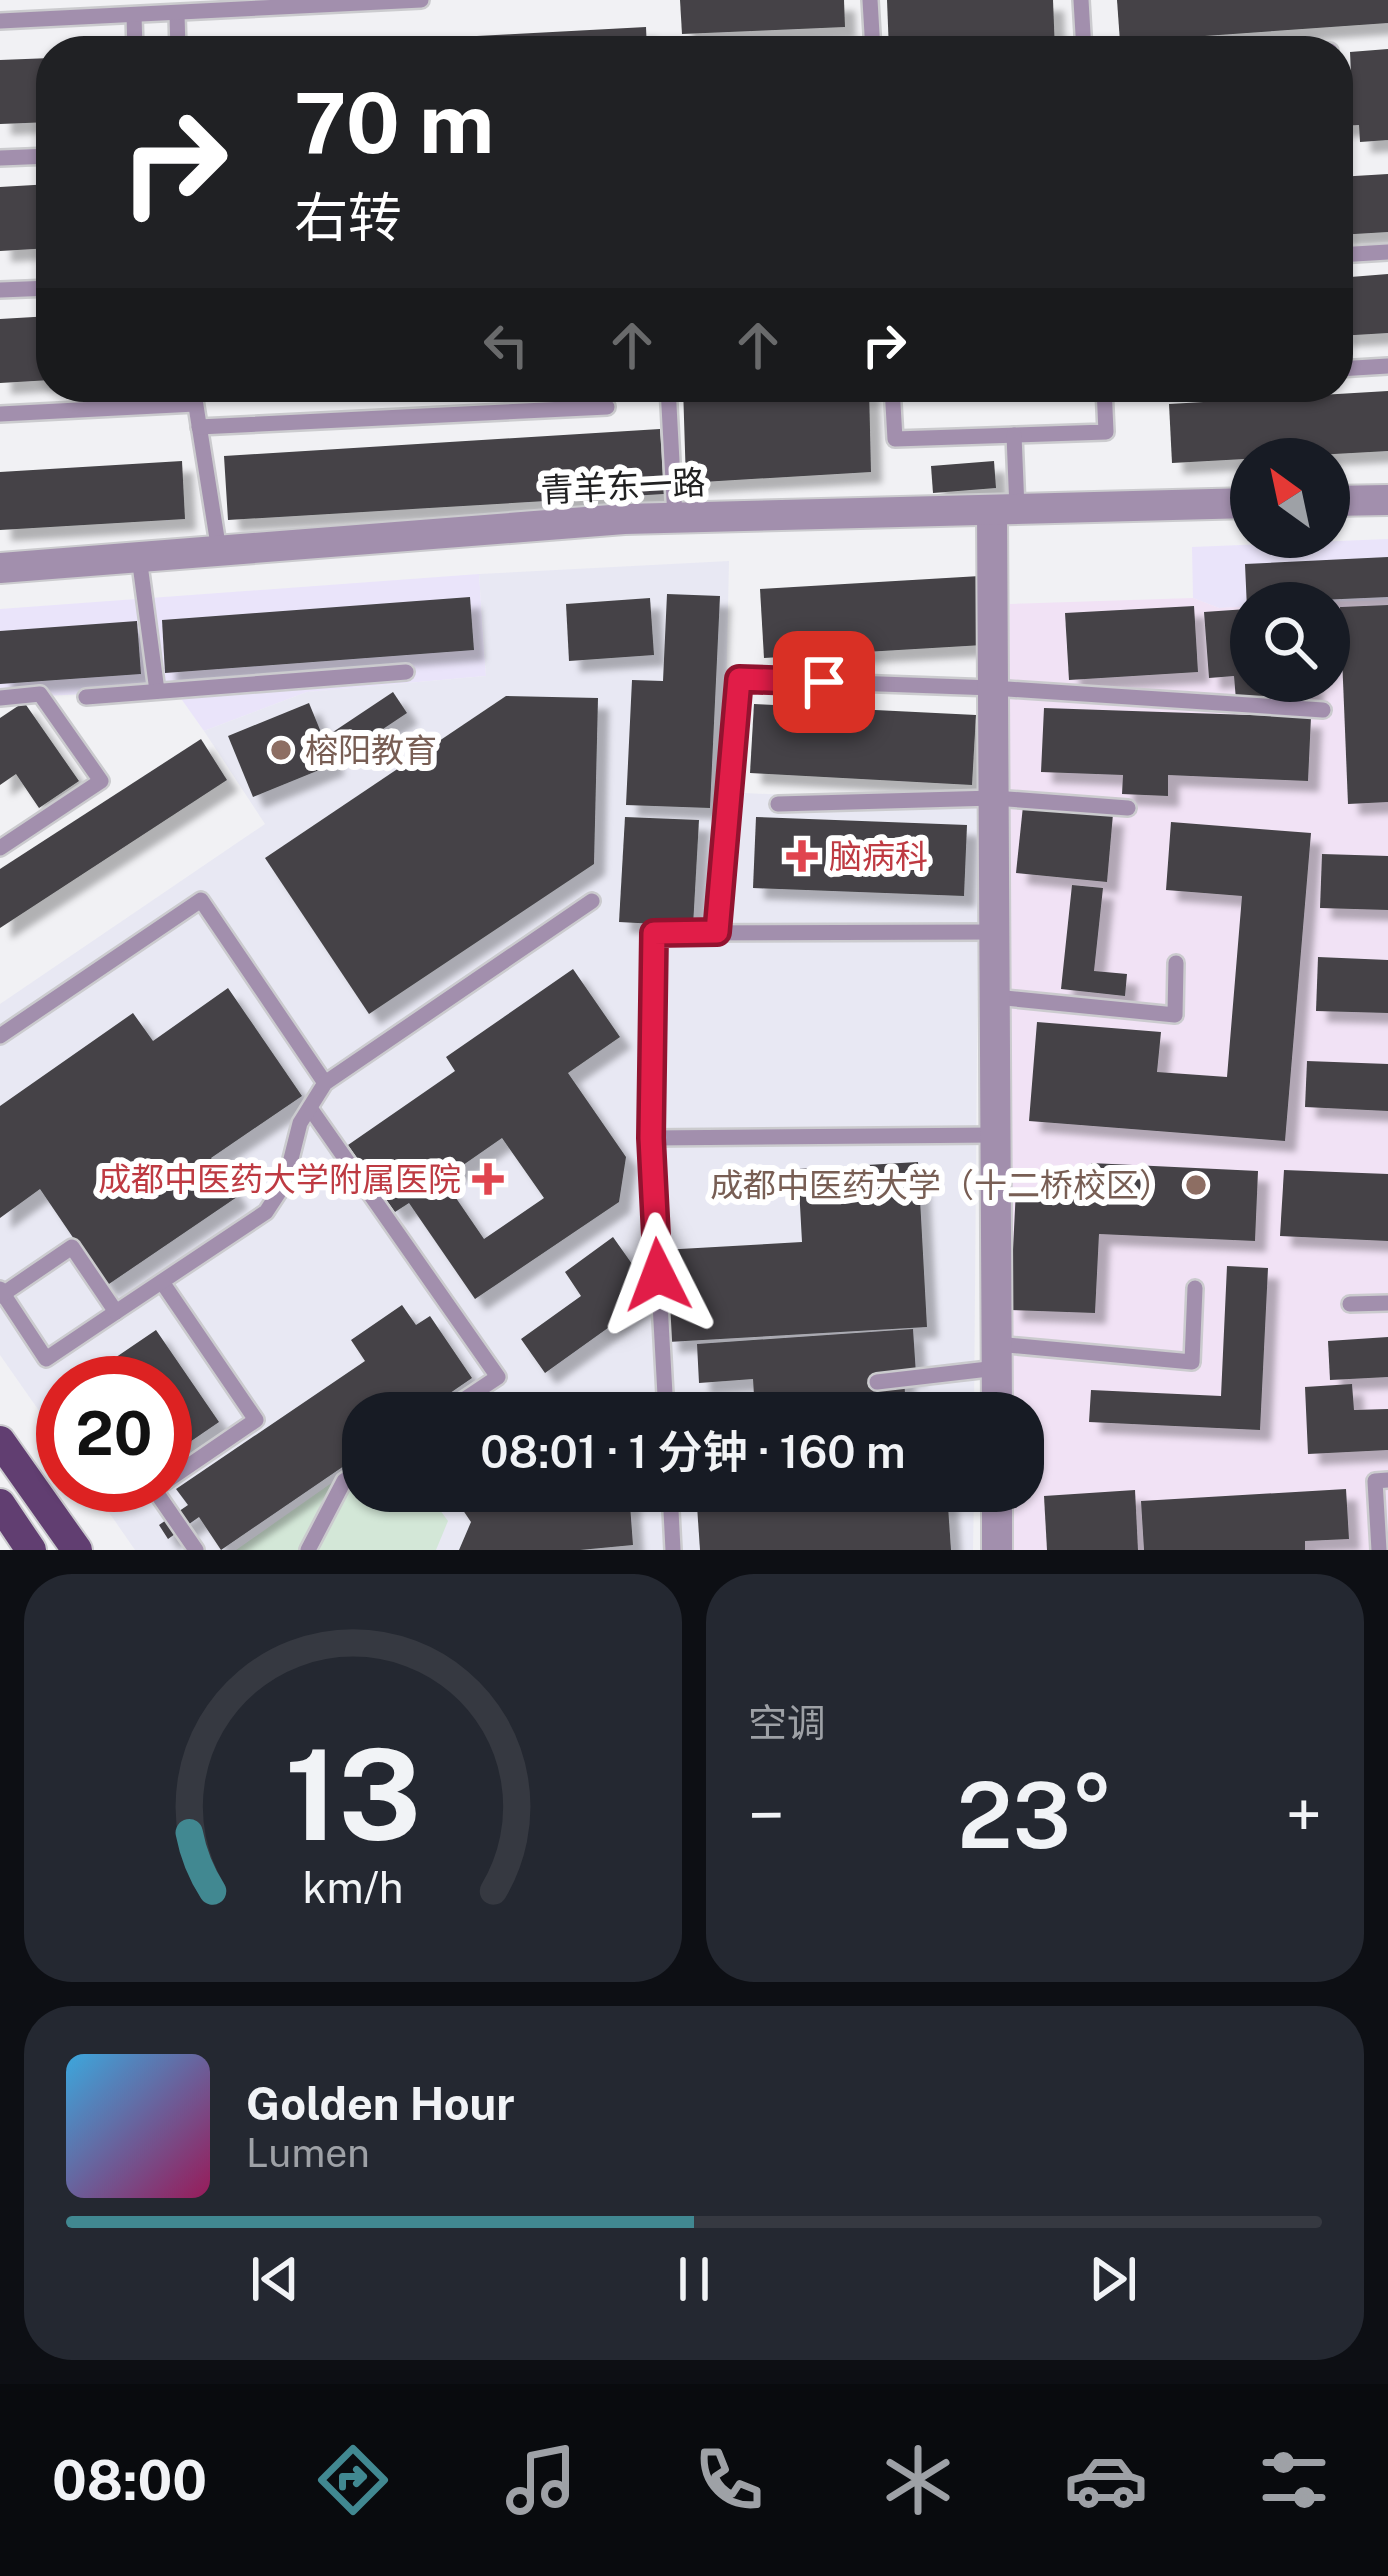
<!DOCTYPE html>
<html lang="zh">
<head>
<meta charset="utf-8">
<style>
  body { margin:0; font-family:"Public Sans","Noto Sans SC",sans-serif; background:#242831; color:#f1f3f6; height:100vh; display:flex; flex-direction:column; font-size:45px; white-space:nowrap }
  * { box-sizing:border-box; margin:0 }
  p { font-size:39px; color:#9ea1a6 }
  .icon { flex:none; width:66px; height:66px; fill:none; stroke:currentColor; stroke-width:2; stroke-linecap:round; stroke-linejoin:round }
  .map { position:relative; height:1550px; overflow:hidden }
  .drawer { display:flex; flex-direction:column; gap:24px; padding:24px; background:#0d0f14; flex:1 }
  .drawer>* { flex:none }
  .top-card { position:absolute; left:36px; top:36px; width:1317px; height:366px; border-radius:48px; box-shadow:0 3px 9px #0004; background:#202124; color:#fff; overflow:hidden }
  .needle { width:78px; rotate:327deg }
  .controls { position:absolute; left:1230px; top:438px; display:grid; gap:24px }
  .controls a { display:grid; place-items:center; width:120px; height:120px; border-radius:50%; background:#171b24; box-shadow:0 3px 9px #0004; font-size:60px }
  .speed { position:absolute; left:36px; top:1356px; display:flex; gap:24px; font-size:60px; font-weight:700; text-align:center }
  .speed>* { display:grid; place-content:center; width:156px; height:156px; border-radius:50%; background:#171b24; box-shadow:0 3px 9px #0004; line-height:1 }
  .speed .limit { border:18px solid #d22; background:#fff; color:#111 }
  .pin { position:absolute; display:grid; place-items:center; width:102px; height:102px; color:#fff; margin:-51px; border-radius:24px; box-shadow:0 6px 18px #0006 }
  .me { position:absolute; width:132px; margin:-66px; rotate:357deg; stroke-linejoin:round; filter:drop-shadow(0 0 9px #0008) }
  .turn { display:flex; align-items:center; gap:42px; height:252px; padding:0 60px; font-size:54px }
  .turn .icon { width:156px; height:156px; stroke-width:2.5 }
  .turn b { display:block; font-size:84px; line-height:102px }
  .lanes { display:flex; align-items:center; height:114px; padding:0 60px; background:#0003; justify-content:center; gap:60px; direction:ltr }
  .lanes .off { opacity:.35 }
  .big { font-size:90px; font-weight:600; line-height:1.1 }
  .drawer .card { flex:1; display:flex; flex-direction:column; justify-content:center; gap:18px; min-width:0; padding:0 42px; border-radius:48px; background:#242831 }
  .drawer .dial { align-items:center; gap:0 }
  .dial svg { height:312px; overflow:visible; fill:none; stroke:#363941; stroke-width:7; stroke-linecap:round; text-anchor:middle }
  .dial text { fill:#f1f3f6; stroke:none }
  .song { display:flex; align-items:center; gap:36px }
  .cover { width:144px; height:144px; border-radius:18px; background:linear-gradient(135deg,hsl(200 70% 55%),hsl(330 70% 35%)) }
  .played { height:12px; border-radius:6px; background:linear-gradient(90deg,#418891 50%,#363941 50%) }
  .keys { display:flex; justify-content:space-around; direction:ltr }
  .heat { display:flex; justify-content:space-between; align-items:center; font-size:66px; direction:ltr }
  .drawer .tiles { flex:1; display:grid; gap:24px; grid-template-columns:1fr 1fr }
  .card:last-child { grid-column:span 2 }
  .trip { position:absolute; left:342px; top:1392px; width:702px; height:120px; border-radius:48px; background:#171b24; box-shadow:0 3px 9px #0004; font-weight:600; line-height:120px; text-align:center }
  .dock { display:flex; height:192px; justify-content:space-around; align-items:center; background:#090b0e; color:#9ea1a6 }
  .dock .icon { width:84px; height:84px }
  .dock .active { color:#418891 }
  .dock b { font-size:54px; color:#f1f3f6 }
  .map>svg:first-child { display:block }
  .commercial { fill:#eae4fa }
  .built { fill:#e8e8f3 }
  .education { fill:#f1e2f5 }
  .green { fill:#d3e7d7 }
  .building { fill:#444346; fill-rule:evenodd; filter:url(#shadow) }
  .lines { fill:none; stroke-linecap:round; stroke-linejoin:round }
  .lane-casing { stroke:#cbcbce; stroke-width:20 }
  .street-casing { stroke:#cbcbce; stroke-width:34 }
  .primary-casing { stroke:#cbcbce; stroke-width:34 }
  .lane { stroke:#a28fad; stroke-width:15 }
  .street { stroke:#a28fad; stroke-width:30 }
  .primary { stroke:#613e71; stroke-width:30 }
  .route-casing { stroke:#92132f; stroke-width:30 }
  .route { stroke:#e11d48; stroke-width:21 }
  .education-dot { fill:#8d6e63; stroke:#fff; stroke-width:4.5 }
  .health-dot { fill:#e0444e; stroke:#fff; stroke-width:4.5 }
  .labels { text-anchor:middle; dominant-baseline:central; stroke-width:12; stroke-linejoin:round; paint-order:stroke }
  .street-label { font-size:33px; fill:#202021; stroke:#fff }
  .education-label { font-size:33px; fill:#785e54; stroke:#fff; text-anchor:start }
  .health-label { font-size:33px; fill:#be3a42; stroke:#fff; text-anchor:start }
</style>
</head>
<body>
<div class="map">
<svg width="1388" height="1550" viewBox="0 0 1388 1550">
  <defs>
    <filter id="shadow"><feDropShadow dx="11" dy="11" stdDeviation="3" flood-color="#0004"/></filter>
  </defs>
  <rect width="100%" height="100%" fill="#f1f1f4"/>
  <g class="commercial">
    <polygon points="1388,539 1388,601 1251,603 1251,607 1219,608 1193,598 1192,547"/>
    <polygon points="479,574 486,676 307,692 204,731 175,690 0,698 0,609"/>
  </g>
  <polygon class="built" points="729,561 724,792 979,804 974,1413 363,1413 363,1491 974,1491 973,1550 135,1550 90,1485 165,1485 165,1383 63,1383 63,1445 0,1355 0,1004 265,824 204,731 307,692 486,676 479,574"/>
  <polygon class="education" points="1193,598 1219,608 1251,606 1251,681 1329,681 1329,603 1295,603 1388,600 1388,1550 1009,1550 1007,1491 1023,1491 1023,1413 1005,1413 1004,985 1010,604"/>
  <polygon class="green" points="363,1461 363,1491 426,1491 448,1521 436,1550 236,1550"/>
  <g class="building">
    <polygon points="680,0 844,0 845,27 682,34"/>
    <polygon points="887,0 1053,0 1055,51 889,51"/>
    <polygon points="1117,0 1388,0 1388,23 1120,42"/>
    <polygon points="646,27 647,51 269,51 269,47"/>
    <polygon points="1388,49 1388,140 1360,142 1359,125 1338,126 1338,75 1351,74 1350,52"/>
    <polygon points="51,58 51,122 0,124 0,60"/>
    <polygon points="1388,174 1388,232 1338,235 1338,177"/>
    <polygon points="51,184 51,248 0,251 0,187"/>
    <polygon points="1388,274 1388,333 1338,336 1338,278"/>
    <polygon points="51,316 51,380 0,383 0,319"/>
    <polygon points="683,387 869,387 871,472 686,483"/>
    <polygon points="1388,391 1388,451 1172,463 1169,404"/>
    <polygon points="660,429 664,494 228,520 224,456"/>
    <polygon points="182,461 185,519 0,530 0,472"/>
    <polygon points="994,461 996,488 933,493 931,466"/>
    <polygon points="1388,557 1388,597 1251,603 1251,681 1312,681 1313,695 1236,700 1234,676 1209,678 1204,612 1247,609 1245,564"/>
    <polygon points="980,576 983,645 764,658 760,589"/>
    <polygon points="667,594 720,596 710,808 626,805 632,680 663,681"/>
    <polygon points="470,597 474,650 165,673 162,620"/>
    <polygon points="650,598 654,655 569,661 566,604"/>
    <polygon points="1388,605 1388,802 1348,804 1340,607"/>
    <polygon points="1194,606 1198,672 1069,680 1065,613"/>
    <polygon points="137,621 141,674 0,684 0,631"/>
    <polygon points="393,692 407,713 347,753 333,732"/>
    <polygon points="506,696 598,698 594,864 369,1014 265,858"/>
    <polygon points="24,702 79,781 39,808 16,774 0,785 0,718"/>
    <polygon points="309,703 334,764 253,797 228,736"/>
    <polygon points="754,704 976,715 972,785 750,773"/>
    <polygon points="1044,708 1311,717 1308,781 1168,775 1168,796 1122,794 1123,775 1041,772"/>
    <polygon points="201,739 227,780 0,928 0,869"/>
    <polygon points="1023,806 1113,814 1107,882 1016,873"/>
    <polygon points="625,817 699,820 693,926 619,922"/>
    <polygon points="756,817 967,825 964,896 753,888"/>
    <polygon points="1171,822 1311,833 1285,1141 1029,1121 1037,1022 1161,1032 1157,1072 1227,1077 1242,896 1166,890"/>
    <polygon points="1322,854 1388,856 1388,910 1320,908"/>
    <polygon points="1072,885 1103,888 1094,971 1127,974 1125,996 1061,989"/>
    <polygon points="1318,957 1388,960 1388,1013 1316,1011"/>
    <path d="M573,969L620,1037L568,1073L626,1157L619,1202L475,1299L409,1203L395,1212L348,1145L455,1071L446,1057ZM502,1138L544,1198L484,1239L443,1179Z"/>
    <polygon points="228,988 302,1096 211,1158 237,1197 106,1286 40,1189 0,1218 0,1106 133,1013 153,1041"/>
    <polygon points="1307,1061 1388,1064 1388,1111 1305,1107"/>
    <polygon points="918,1162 927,1327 668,1342 662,1250 802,1242 798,1169"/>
    <polygon points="1091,1163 1258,1171 1255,1241 1099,1234 1095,1313 1010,1310 1016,1189 1090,1192"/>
    <polygon points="1284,1170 1388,1174 1388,1241 1280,1236"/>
    <polygon points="613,1237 654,1295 545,1373 521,1339 581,1296 565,1272"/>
    <polygon points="1227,1266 1268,1268 1260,1430 1089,1422 1091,1390 1221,1396"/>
    <polygon points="402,1305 416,1325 430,1316 472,1378 421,1413 363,1413 363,1453 221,1550 199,1517 168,1539 159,1525 188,1505 176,1489 365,1361 351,1340"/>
    <polygon points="913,1329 916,1374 904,1375 906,1413 755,1413 753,1379 699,1383 697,1344"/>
    <polygon points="156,1330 219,1422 165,1459 165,1383 78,1383"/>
    <polygon points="1388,1337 1388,1377 1330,1380 1328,1341"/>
    <polygon points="1352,1384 1354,1410 1388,1409 1388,1450 1308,1454 1305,1387"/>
    <polygon points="491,1396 502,1413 466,1413"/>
    <polygon points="1346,1489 1349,1539 1305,1541 1305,1550 1144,1550 1141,1501"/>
    <polygon points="1135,1490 1138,1550 1047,1550 1044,1496"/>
    <polygon points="450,1491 629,1491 633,1545 580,1550 459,1550 471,1522"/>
    <polygon points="696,1491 947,1491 951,1550 700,1550"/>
  </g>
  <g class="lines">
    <g class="lane-casing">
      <g id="lane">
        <polyline points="870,0 873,51"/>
        <polyline points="1081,0 1084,51"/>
        <polyline points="177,14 178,51"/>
        <polyline points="134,15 135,51"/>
        <polyline points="0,21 421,0"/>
        <polyline points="771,51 873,46"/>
        <polyline points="1328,51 1330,51"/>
        <polyline points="0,158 51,156"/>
        <polyline points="1338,255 1388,252"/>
        <polyline points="0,290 51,288"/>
        <polyline points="1338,369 1388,366"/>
        <polyline points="193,387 219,551"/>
        <polyline points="668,387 675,518"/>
        <polyline points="892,387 895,439 1106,432 1104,387"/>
        <polyline points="0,414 195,404"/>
        <polyline points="199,427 607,407"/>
        <polyline points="1014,435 1017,509"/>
        <polyline points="139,557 157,691"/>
        <polyline points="86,697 406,672"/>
        <polyline points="0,698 40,694 101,781 0,848"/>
        <polyline points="778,804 994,798 1128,808"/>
        <polyline points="717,932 739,679 993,688 1323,710"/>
        <polyline points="995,997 1175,1015 1176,963"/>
        <polyline points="0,1036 201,900 325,1083"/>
        <polyline points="310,1108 498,1377 444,1413"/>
        <polyline points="651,1138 995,1135"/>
        <polyline points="162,1282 256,1420 165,1482"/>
        <polyline points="0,1289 46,1359 116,1312"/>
        <polyline points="0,1296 72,1247 116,1312 266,1212 285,1183 300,1123 325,1083 592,901"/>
        <polyline points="1350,1304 1388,1303"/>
        <polyline points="996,1344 1192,1362 1195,1288"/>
        <polyline points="877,1382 997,1368"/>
        <polyline points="666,1413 651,1138 654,933 995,932"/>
        <polyline points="160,1485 154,1489 196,1550"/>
        <polyline points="670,1491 673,1550"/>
        <polyline points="308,1550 344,1481 363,1468"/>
        <polyline points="1379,1550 1375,1481 1388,1480"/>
      </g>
    </g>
    <g class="street-casing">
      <g id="street">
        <polyline points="1329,501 1388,500"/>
        <polyline points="992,510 997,1413"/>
        <polyline points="0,568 624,519 1251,503"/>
        <polyline points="997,1550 997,1491"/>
      </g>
    </g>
    <g class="primary-casing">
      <g id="primary">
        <polyline points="0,1441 77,1550"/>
        <polyline points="0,1504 31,1550"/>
      </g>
    </g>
    <use href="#lane" class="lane"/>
    <use href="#street" class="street"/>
    <use href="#primary" class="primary"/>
  </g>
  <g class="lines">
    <g class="route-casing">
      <polyline id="route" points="658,1275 651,1138 654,933 717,932 739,679 824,682"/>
    </g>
    <use href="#route" class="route"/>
  </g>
  <g class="education-dot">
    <circle cx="281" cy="750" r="12"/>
    <circle cx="1196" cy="1185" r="12"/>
  </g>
  <g class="health-dot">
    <path d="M796 838h12v12h12v12h-12v12h-12v-12h-12v-12h12z"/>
    <path d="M482 1161h12v12h12v12h-12v12h-12v-12h-12v-12h12z"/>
  </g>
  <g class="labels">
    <g class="street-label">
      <text transform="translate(623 486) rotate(-3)">青羊东一路</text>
    </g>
    <g class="education-label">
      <text x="305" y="750">榕阳教育</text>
      <text x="1172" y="1185" text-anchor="end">成都中医药大学（十二桥校区）</text>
    </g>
    <g class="health-label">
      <text x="829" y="856">脑病科</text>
      <text x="461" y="1179" text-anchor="end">成都中医药大学附属医院</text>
    </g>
  </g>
</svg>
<div class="controls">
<a><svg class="needle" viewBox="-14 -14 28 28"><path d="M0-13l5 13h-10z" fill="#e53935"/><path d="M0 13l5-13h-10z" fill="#9ea1a6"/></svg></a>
<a><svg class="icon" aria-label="search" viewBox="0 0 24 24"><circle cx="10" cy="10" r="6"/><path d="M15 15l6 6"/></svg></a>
</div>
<div class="speed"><div class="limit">20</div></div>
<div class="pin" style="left:824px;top:682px;background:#d93025"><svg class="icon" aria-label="arrive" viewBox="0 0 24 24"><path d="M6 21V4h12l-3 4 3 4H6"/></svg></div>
<svg class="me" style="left:658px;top:1275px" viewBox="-20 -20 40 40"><path d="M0-17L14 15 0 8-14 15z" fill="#e11d48" stroke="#fff" stroke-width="4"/></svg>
<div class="trip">08:01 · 1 分钟 · 160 m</div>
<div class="top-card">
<div class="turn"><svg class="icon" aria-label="right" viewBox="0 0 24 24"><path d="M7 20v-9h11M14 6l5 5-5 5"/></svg><div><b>70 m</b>右转</div></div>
<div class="lanes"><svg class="icon off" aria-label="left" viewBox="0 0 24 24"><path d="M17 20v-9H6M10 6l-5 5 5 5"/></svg><svg class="icon off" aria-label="ahead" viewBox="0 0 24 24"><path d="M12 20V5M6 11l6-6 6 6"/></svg><svg class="icon off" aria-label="ahead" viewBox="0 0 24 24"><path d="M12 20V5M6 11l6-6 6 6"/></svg><svg class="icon" aria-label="right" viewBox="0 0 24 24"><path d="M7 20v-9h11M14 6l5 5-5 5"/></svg></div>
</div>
</div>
<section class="drawer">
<div class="tiles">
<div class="card dial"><svg viewBox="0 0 100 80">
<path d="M14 69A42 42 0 1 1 86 69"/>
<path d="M14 69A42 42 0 0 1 8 54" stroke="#418891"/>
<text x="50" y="56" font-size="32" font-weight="700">13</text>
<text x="50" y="72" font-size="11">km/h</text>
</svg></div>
<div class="card"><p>空调</p>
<div class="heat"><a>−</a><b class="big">23°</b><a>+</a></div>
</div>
<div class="card">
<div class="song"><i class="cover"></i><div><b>Golden Hour</b><p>Lumen</p></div></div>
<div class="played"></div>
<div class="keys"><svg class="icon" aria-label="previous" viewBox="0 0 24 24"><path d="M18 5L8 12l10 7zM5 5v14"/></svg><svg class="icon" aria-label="pause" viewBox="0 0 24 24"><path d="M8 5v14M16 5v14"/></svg><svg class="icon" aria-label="next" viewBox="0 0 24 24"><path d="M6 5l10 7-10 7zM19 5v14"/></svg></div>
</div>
</div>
</section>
<nav class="dock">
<b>08:00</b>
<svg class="icon active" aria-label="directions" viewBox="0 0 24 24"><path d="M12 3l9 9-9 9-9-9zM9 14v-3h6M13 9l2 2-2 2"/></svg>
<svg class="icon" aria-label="music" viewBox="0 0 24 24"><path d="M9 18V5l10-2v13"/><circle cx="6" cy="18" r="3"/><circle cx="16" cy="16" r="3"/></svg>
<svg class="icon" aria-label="phone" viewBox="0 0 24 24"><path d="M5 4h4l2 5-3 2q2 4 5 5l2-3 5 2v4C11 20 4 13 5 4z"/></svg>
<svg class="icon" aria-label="climate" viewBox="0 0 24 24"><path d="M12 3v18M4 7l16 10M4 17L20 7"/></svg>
<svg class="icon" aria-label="car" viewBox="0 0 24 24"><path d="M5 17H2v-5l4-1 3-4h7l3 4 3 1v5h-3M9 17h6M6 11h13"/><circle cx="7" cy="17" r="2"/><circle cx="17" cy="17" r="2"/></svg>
<svg class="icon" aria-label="filters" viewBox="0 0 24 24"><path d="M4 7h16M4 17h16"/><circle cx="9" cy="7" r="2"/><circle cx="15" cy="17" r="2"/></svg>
</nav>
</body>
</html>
